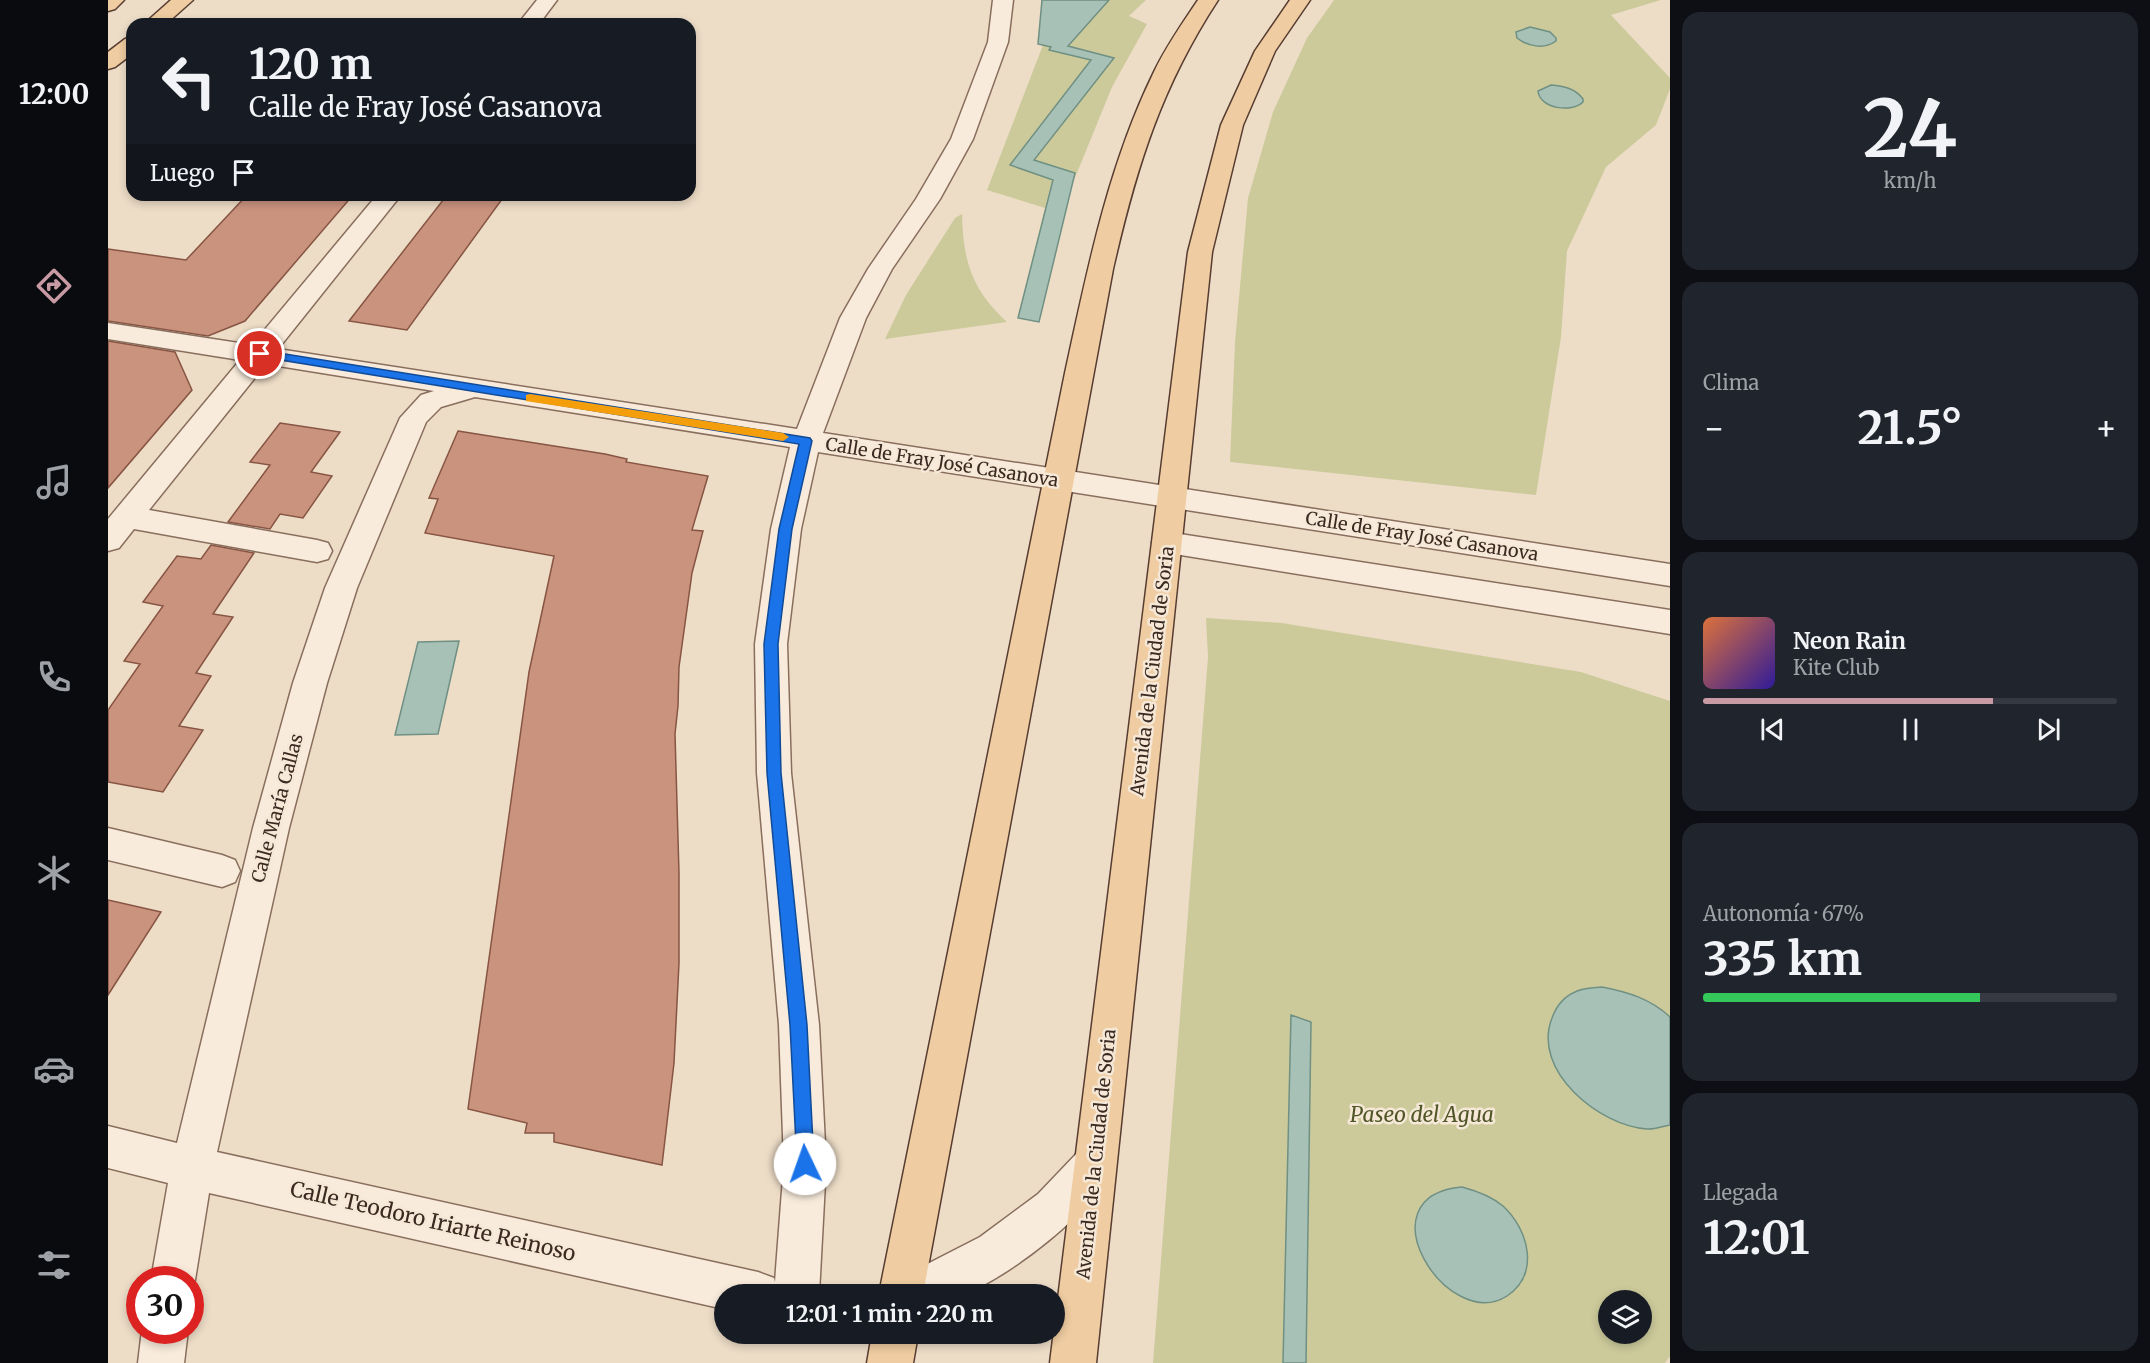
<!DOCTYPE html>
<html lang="es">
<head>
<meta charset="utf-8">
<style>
  body { margin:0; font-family:Merriweather,serif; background:#20242c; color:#f1f3f6; height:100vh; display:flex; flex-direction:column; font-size:22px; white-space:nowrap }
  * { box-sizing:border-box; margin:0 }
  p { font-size:20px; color:#9ea1a6 }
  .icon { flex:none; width:33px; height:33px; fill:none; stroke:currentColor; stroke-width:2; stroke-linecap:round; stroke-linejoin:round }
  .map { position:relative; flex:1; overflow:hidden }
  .details { display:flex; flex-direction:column; gap:12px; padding:12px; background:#0d0f14; width:480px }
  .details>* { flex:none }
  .banner { position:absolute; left:18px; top:18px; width:570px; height:183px; border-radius:18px; box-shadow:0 3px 9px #0003; background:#171b24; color:#f1f3f6; overflow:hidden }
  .tools { position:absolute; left:1490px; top:1290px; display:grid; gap:12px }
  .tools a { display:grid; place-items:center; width:54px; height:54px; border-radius:50%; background:#171b24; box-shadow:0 3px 9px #0003; font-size:30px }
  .speed { position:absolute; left:18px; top:1266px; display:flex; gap:12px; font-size:30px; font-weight:700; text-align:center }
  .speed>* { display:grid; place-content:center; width:78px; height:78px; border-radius:50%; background:#171b24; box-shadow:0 3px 9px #0003; line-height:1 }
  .speed .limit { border:9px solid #d22; background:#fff; color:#111 }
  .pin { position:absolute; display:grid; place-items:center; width:51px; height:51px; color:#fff; margin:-26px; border:3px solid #fff; border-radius:50%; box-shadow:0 2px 6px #0007 }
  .me { position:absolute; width:66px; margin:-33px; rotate:357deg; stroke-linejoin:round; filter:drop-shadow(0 0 4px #0008) }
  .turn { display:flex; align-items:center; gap:21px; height:126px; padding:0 24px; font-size:27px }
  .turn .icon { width:78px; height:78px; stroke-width:2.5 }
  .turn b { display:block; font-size:42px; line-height:51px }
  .then { display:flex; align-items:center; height:57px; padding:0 24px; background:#0003; gap:12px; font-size:22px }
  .big { font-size:45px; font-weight:700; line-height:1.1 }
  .details .widget { flex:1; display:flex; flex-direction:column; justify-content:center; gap:9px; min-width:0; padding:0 21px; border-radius:18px; background:#20242c }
  .details .dial { align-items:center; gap:0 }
  .dial b { font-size:78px; line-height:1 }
  .song { display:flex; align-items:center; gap:18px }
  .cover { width:72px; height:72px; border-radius:9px; background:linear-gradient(135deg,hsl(20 70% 55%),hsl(250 70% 35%)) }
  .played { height:6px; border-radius:3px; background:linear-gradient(90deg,#c89aa3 70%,#363941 70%) }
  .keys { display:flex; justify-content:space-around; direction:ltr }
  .heat { display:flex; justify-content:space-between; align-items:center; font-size:33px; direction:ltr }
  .charge { height:9px; border-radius:4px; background:linear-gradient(90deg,#34c759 67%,#363941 0) }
  .trip { position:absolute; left:606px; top:1284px; width:351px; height:60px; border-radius:30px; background:#171b24; box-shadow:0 3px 9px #0003; font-weight:700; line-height:60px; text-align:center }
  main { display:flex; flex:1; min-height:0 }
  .menu { display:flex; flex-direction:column; width:108px; justify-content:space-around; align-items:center; background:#090b0e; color:#9ea1a6 }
  .menu .icon { width:42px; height:42px }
  .menu .on { color:#c89aa3 }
  .menu b { font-size:27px; color:#f1f3f6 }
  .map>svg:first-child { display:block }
  .green { fill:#ccca9b; fill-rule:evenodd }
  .water { fill:#a8c1b7; stroke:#6f9083; stroke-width:1.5 }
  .building { fill:#ca937e; stroke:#875543; stroke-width:1.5 }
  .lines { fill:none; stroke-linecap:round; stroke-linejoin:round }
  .minor-casing { stroke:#896e5d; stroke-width:3 }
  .major-casing { stroke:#573d31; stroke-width:3 }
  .minor { fill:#f8ebdb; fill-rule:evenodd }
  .major { fill:#efcca1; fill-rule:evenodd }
  .route { fill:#1a73e8; stroke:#114b97; stroke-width:1.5 }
  .slow { fill:#f59e0b }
  .labels { text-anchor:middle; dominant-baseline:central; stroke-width:5; stroke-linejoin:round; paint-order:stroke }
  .street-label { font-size:18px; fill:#3a2920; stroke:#f5e8d7 }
  .near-park-label { font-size:21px; font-style:italic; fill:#505527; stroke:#f5e8d7 }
  .near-street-label { font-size:21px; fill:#3a2920; stroke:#f5e8d7 }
</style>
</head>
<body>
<main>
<nav class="menu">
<b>12:00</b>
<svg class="icon on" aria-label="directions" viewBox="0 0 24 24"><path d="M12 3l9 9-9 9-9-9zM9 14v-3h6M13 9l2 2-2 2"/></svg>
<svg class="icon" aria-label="music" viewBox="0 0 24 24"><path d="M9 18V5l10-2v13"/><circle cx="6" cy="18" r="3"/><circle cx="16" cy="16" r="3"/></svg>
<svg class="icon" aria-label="phone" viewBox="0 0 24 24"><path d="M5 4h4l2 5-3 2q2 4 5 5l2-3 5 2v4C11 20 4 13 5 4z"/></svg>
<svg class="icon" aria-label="climate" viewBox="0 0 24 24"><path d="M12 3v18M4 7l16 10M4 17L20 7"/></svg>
<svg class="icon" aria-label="car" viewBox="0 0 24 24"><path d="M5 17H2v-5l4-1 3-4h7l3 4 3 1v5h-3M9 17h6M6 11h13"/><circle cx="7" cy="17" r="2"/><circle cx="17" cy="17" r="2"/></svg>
<svg class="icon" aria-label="filters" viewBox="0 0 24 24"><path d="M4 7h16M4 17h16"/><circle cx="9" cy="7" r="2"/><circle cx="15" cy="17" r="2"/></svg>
</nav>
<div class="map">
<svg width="1562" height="1363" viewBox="0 0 1562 1363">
  <rect width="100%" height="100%" fill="#edddc7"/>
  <g class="green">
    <polygon points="984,0 1038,0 1021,16 1039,24 1004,87 962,190 931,322 910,318 937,208 879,190 935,45 944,47"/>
    <polygon points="1226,0 1553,0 1503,15 1562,78 1562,89 1548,125 1498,167 1459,251 1453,337 1428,495 1122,462 1127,342 1140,198 1165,112 1199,38"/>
    <path d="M854,214C855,261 864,290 899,322L777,339L798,295L847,218Z"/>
    <path d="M1098,618L1174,623L1473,672L1562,701V1356L1557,1363H1045L1100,657ZM1500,1300H1533V1334H1500Z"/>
  </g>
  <g class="water">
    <polygon points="934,0 1001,0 960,46 1006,58 926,160 967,173 931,322 910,318 945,180 902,165 983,60 941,50 943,47 930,44"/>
    <path d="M1422,27L1442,32L1448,38V41C1436,50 1419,46 1409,38L1408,32Z"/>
    <path d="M1443,85C1455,86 1467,88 1475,99V102C1464,113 1432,109 1430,91Z"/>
    <polygon points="351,641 330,734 287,735 310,642"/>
    <path d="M1494,987C1520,992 1543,999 1562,1017V1125C1555,1126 1546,1130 1539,1129C1492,1126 1423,1071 1444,1018C1448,1007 1455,997 1467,992C1474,988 1486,988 1494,987Z"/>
    <polygon points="1183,1015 1203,1022 1198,1363 1175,1363"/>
    <path d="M1354,1187C1369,1191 1383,1196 1395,1206C1421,1230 1432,1274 1399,1296C1340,1334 1252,1196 1354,1187Z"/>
  </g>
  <g class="building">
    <polygon points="139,195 245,195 137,321 100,336 0,321 0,249 78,260"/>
    <polygon points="339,195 397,195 299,330 241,321"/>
    <polygon points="0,341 67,352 84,390 0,488"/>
    <polygon points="172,423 232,432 203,472 224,476 195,518 172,514 162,529 120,522 162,465 142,462"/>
    <polygon points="350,431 497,454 519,459 518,462 600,476 584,530 595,531 584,573 571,667 570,706 567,734 571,873 571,963 566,1063 554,1165 446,1142 446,1133 417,1133 419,1123 360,1109 421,672 446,556 317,533 330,499 321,498"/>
    <polygon points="103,545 146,553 105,614 125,617 88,673 103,676 71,726 95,730 55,792 0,782 0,710 32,664 16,661 55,606 35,602 69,556 93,559"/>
    <polygon points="0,900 53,912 0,995"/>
  </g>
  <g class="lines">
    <g class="minor-casing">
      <g id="minor">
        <polygon points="429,0 449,0 431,24 410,24"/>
        <path d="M885,0H905L900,42L865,139L832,199L784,269L758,318L715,433L1562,564V586L710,452L693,529L679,644L683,773L711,1025L718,1164L711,1294H616V1309L101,1193L87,1280L82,1292V1280H43L60,1183L0,1168V1126L69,1143L145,828L185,683L217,588L292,418L313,395L326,391L158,364L41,510L209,540L220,543L224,551L220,559L209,562L26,529L11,548L0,551V519L132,360L0,339V323L144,345L269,195H293L170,349L689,429L732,318L760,269L808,199L843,139L880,42ZM367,397L682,447L663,529L647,644L649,773L671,1025L676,1164L667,1282L666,1278L650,1272L109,1152L181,828L219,683L249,588L318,422L333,407Z"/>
        <polygon points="1059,532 1562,610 1562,634 1048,551 1044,543 1048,535"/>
        <polygon points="0,828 114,855 127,860 132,871 127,882 114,887 0,860"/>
        <path d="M986,1145L1001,1151L1007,1166C990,1208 898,1280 855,1294C841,1298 802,1294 786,1294L792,1278L872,1237L930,1194L971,1151Z"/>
        <polygon points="34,1330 80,1330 76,1363 30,1363"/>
      </g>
    </g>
    <g class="major-casing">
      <g id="major">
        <polygon points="0,0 16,0 7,9 0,11"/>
        <polygon points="63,0 85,0 58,24 36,24"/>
        <path d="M1090,0H1110C1053,87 1028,168 1005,269L815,1294H771L957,373C979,272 999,169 1045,74C1057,48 1074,24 1090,0Z"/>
        <polygon points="1182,0 1202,0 1167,51 1135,125 1104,252 988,1363 942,1363 1080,252 1113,125 1147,51"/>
        <polygon points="24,37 24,54 7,67 0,69 0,52 17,39"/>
        <polygon points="764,1334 810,1334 805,1363 759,1363"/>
      </g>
    </g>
    <use href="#minor" class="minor"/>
    <use href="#major" class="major"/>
  </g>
  <polygon class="route" points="152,350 702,438 704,441 684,529 670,644 673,773 699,1025 706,1164 704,1170 697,1172 691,1170 689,1164 682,1025 659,773 656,644 671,529 691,444 148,356 148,351"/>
  <polygon class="slow" points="422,394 675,433 681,437 675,441 418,401 418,395"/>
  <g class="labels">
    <g class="street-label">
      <text transform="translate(834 462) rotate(9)">Calle de Fray José Casanova</text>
      <text transform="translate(1314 536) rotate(9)">Calle de Fray José Casanova</text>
      <text transform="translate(1044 671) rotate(-83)">Avenida de la Ciudad de Soria</text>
      <text transform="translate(169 808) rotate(-75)">Calle María Callas</text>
      <text transform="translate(988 1154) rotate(-84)">Avenida de la Ciudad de Soria</text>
    </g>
    <g class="near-park-label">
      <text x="1314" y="1114">Paseo del Agua</text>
    </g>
    <g class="near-street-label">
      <text transform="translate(325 1221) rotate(13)">Calle Teodoro Iriarte Reinoso</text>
    </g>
  </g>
</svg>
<div class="tools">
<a><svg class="icon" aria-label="layers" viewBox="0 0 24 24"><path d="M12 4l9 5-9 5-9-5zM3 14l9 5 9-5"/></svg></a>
</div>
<div class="speed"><div class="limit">30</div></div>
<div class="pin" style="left:152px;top:354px;background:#d93025"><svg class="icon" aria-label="arrive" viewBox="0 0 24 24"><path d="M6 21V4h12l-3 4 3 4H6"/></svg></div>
<svg class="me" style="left:697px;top:1164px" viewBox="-20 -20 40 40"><circle r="19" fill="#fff"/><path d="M0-13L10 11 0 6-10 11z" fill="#1a73e8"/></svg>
<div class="trip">12:01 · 1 min · 220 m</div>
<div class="banner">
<div class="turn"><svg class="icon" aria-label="left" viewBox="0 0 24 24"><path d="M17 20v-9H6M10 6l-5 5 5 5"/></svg><div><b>120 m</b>Calle de Fray José Casanova</div></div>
<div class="then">Luego<svg class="icon" aria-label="arrive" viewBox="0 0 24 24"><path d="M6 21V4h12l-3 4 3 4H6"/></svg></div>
</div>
</div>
<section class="details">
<div class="widget dial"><b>24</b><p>km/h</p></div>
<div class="widget"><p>Clima</p>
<div class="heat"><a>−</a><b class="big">21.5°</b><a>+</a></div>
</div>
<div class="widget">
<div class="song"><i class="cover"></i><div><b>Neon Rain</b><p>Kite Club</p></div></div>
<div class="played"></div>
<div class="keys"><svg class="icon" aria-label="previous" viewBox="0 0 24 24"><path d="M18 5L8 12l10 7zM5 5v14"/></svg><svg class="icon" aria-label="pause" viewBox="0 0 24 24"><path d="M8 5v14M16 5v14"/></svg><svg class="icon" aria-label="next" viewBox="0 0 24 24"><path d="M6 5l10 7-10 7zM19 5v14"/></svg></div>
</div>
<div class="widget"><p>Autonomía · 67%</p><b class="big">335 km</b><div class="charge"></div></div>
<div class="widget"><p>Llegada</p><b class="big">12:01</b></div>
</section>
</main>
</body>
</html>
